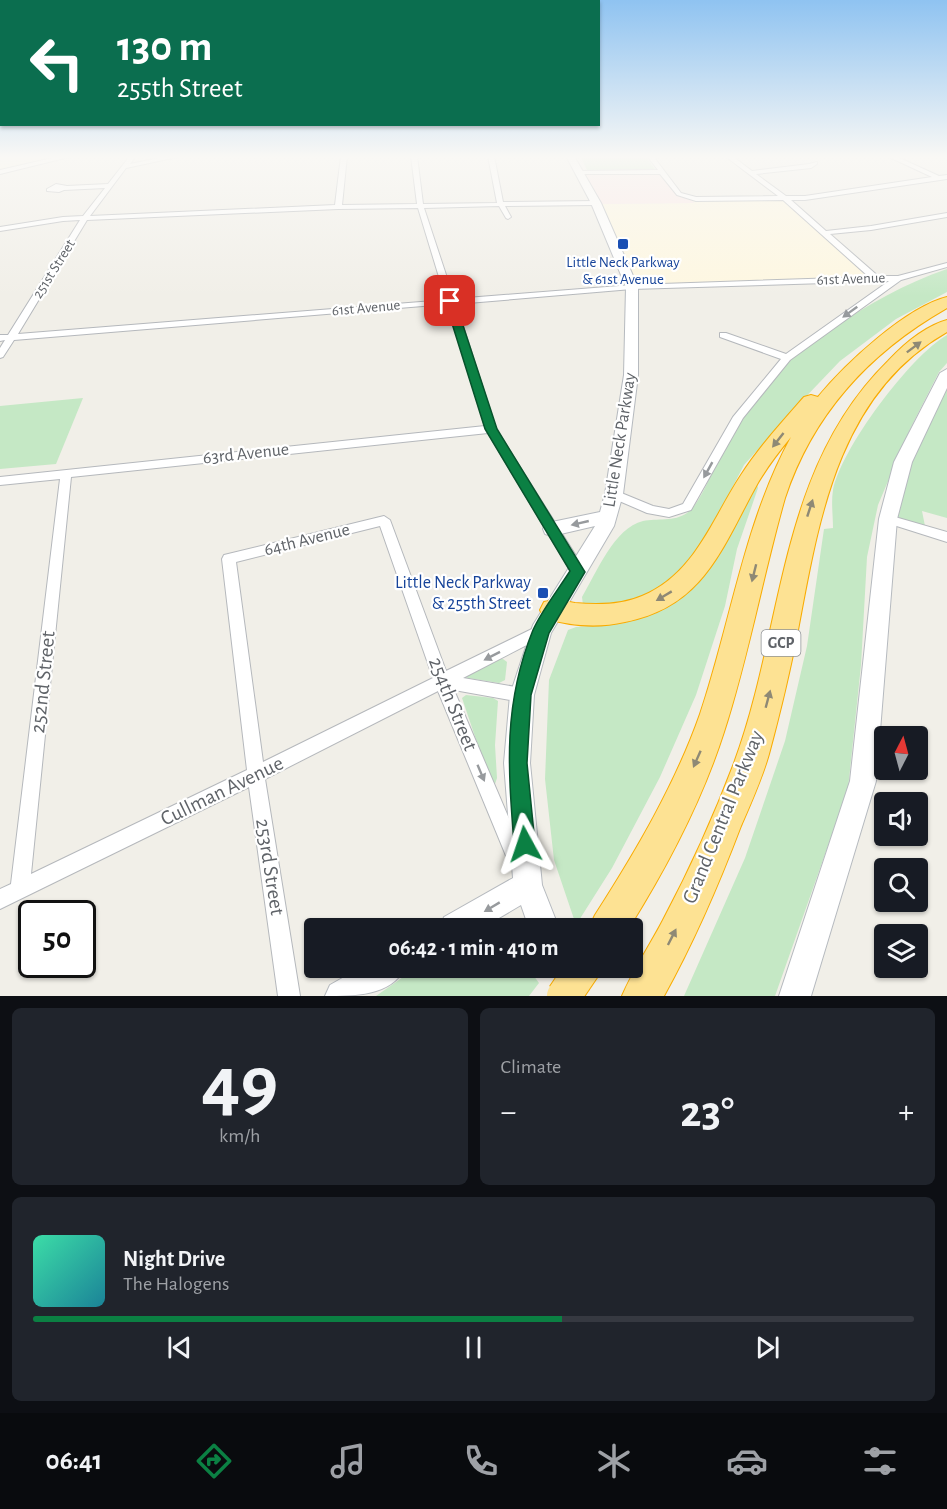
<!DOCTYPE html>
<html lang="en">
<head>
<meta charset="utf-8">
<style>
  body { margin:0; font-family:"Alegreya Sans",sans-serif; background:#20242c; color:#f1f3f6; height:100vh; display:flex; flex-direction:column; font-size:22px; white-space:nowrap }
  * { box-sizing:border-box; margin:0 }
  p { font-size:20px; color:#9ea1a6 }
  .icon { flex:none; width:33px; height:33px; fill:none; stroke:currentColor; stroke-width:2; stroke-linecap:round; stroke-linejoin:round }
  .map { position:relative; height:996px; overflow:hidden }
  .side { display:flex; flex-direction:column; gap:12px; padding:12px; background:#0d0f14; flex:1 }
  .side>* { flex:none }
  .banner { position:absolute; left:0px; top:0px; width:600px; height:126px; box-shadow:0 2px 4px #0004; background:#0b6e4f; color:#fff; overflow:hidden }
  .needle { width:39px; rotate:6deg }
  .tools { position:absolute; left:874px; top:726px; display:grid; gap:12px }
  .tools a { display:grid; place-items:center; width:54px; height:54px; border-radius:6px; background:#171b24; box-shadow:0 2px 4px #0004; font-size:30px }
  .speed { position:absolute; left:18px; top:900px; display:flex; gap:12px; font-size:30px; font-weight:700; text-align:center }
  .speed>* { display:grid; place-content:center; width:78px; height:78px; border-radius:50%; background:#171b24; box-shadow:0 2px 4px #0004; line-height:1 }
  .speed .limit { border:3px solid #111; border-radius:9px; background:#fff; color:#111 }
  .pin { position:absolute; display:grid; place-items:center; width:51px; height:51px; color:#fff; margin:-26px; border-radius:12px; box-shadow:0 3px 9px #0006 }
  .me { position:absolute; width:66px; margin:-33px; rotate:355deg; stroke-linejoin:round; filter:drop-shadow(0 0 4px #0008) }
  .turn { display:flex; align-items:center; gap:21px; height:126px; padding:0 18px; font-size:27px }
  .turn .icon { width:78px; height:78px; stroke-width:2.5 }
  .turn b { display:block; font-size:42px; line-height:51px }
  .big { font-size:45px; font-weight:700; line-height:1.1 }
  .side .card { flex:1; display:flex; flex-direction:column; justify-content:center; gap:9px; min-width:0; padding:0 21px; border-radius:9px; background:#20242c }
  .side .dial { align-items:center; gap:0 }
  .dial b { font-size:78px; line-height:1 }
  .song { display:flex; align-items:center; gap:18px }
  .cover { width:72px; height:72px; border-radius:9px; background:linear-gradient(135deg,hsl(160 70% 55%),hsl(190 70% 35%)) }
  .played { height:6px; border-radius:3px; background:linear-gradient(90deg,#0b8043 60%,#363941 60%) }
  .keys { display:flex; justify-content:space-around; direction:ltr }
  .heat { display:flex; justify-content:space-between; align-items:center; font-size:33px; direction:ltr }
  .side .tiles { flex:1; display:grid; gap:12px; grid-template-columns:1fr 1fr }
  .card:last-child { grid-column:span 2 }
  .trip { position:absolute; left:304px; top:918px; width:339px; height:60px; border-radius:6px; background:#171b24; box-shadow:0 2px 4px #0004; font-weight:700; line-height:60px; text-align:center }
  .menu { display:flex; height:96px; justify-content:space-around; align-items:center; background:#090b0e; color:#9ea1a6 }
  .menu .icon { width:42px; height:42px }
  .menu .selected { color:#0b8043 }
  .menu b { font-size:27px; color:#f1f3f6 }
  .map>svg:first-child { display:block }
  .commercial { fill:#fef7e0 }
  .medical { fill:#fce8e6 }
  .green { fill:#c5e8c5 }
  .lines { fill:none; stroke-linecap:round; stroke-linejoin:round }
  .minor-casing { stroke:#b5b8bc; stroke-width:2 }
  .secondary-casing { stroke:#b6babf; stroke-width:2 }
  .motorway-casing { stroke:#f9ab00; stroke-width:2 }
  .minor { fill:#fff; fill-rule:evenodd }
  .secondary { fill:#fff; fill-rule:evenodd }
  .motorway { fill:#fde293; fill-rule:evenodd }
  .motorway-bridge-casing { stroke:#f9ab00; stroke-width:36; stroke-linecap:butt }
  .motorway-bridge { stroke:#fde293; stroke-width:34 }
  .oneway { fill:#979a9d }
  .oneway2 { fill:#8e8975 }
  .route { fill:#0b8043; stroke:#07532c; stroke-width:1.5 }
  .transit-dot { fill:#1a4fb4; stroke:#fff; stroke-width:2 }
  .labels { text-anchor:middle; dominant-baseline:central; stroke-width:4.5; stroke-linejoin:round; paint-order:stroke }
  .far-transit-label { font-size:15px; fill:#164399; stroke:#fff }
  .far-street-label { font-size:15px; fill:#5f6368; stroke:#fff }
  .shield { fill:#fff; stroke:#8f9295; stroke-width:1.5 }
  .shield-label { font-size:16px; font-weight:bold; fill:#5f6368 }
  .street-label { font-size:18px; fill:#5f6368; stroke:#fff }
  .transit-label { font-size:18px; fill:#164399; stroke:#fff; text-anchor:end }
  .near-street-label { font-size:21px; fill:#5f6368; stroke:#fff }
</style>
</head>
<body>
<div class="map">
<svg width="947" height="996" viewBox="0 0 947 996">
  <rect width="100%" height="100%" fill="#f1efe8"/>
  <g class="commercial">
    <polygon points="0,156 70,156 0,172"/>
    <polygon points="690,198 787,200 872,278 633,287 596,204 694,203"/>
  </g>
  <polygon class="medical" points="664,174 679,194 690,198 694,203 596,204 580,175"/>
  <g class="green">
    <polygon points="580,156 645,156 655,169 587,170"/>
    <path d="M947,269V292L896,319L840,361L797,406L744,465L690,569L637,604L583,605L582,597C597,572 614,528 643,521C657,518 674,522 687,513C703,502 717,457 729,438C747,412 776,371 801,350C810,342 821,336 831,330C868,304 904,284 947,269Z"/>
    <path d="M947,335V363L939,372L910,429L878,505L867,557L861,665L848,789L775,996H684L745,858L785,741L807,646L824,529L833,528C833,516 831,502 833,490C841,449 910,356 947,335Z"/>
    <polygon points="947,373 947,518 922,511 926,531 888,519"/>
    <polygon points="83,398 56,464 0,469 0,406"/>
    <polygon points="756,481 758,488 737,549 725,606 696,695 660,777 612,868 576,925 554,860 545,779 549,680 568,630 576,627 624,623 656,613 687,592"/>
    <polygon points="493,659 503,659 507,662 505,680 499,683 462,677"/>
    <polygon points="466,695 493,698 498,701 495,745 497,778 494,787 490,781 462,698"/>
    <polygon points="416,968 528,968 539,983 529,996 376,996"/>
  </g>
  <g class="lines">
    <g class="minor-casing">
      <g id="minor">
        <polygon points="61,156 73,156 0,174 0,170"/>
        <path d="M130,156H136L130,164L169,156H182L126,168L90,216L335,205L341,156H347L342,205L417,204L411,156H417L423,204L497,203L488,156H494L503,202L596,201L599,203L596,205L505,206L511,217L508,219L506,218L499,206L424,208L454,299L632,285L869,277L783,200L696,201L677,195L660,174H579L577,171L658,170L647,156H653L681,193L696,197L778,196L725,156H732L752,171L809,164L817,162V164L811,168L756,174L786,196H805L932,177L887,156H895L939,176L947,175V179L805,200H791L826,231L871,226L947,213V217L871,230L830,234L878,276H898L947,263V267L901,280L790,360L743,418L691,510L669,517L647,513L610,497L608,494L614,490L653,506L669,509L683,504L733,417L781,359L720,337V333H726L786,354L889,281L632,289L456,304L496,429L583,567L585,571L583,575L578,576L573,575L488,433L71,477L31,874L247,770L222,559L224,555L384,516L390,520L446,671L536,627L541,625L546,627L548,631L546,635L463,678L522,688L528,690L530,695L528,700L522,702L454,690L525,856L523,863L516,865L509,863L438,691L265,779L300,996H278L249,787L0,909V889L11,884L60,479L0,485V477L485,426L447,304L14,340L3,357L0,358V348L5,340L0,341V335H8L80,220L63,221L0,231V227L63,217L83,216L105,188L64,190L59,192L47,191V189L56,184L67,186L108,184ZM418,208L446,300L18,334L87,220L338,209ZM380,526L433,678L263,762L236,562Z"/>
        <polygon points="888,515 947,532 947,542 884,522 882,519"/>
      </g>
    </g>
    <g class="secondary-casing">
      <g id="secondary">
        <polygon points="566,156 574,156 601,203 638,287 638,375 623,494 614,526 551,633 534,695 530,763 542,885 559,928 529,928 521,905 482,928 440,928 444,917 513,878 504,763 510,695 533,625 595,526 552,536 545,534 543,529 545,524 552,522 600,512 605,494 624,375 626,287 591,203"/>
        <polygon points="947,369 947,388 912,462 897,519 876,781 811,996 779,996 850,781 879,519 894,462 940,373"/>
        <path d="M360,968H405C391,996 354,996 325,996L330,985Z"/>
      </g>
    </g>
    <g class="motorway-casing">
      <g id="motorway">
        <path d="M947,297V308C870,352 813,413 785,498C763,575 749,655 724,732C702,801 667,867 629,928H589L595,915C636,851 675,785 700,714C731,622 744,523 791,437C777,454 764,471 754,490C721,551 702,607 625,622C599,628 570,626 544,618L540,610L544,602C555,599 563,601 575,603C597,605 622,605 642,596C695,574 712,519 741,475C759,447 782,422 804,397L811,395L818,397C844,365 906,307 947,297Z"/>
        <path d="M947,320V332C838,394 819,519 798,630C790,672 780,713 769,754C762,779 751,803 741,826C719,884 694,942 664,996H622C633,970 650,945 663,920C690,869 714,816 734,763C785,626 777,470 888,361C903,345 925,326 947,320Z"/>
      </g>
    </g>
    <use href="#minor" class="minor"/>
    <use href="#secondary" class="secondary"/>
    <use href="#motorway" class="motorway"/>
    <g class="motorway-bridge-casing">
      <polyline id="motorway-bridge" points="564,996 583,968"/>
    </g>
    <use href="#motorway-bridge" class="motorway-bridge"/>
  </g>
  <defs><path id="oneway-solid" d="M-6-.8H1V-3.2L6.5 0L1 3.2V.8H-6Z" transform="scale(1.5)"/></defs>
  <g class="oneway">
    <use href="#oneway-solid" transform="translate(850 312) rotate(144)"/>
    <use href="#oneway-solid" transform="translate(708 470) rotate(119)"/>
    <use href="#oneway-solid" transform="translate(580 523) rotate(167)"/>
    <use href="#oneway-solid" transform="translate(492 656) rotate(153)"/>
    <use href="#oneway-solid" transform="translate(481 773) rotate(67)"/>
    <use href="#oneway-solid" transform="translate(492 907) rotate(149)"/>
  </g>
  <g class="oneway2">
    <use href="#oneway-solid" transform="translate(914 347) rotate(-37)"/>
    <use href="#oneway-solid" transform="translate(778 440) rotate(128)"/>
    <use href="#oneway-solid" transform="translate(810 508) rotate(-72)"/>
    <use href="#oneway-solid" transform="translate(754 573) rotate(104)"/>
    <use href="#oneway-solid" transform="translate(664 596) rotate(149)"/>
    <use href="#oneway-solid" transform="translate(768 699) rotate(-75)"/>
    <use href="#oneway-solid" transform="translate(697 759) rotate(114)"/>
    <use href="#oneway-solid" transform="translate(672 937) rotate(-63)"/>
  </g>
  <linearGradient id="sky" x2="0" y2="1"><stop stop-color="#8fc3f1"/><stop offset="0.53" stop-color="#f9f8f5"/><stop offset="1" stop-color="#f9f8f5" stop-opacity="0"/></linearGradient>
  <rect width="947" height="296" fill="url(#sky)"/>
  <path class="route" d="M450,298L455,301L497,429L585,572L549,633L531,695L527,763L535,844L532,851L525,855L517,851L514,844C508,767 503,704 533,630C542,610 558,590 570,571L485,429L445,301Z"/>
  <g class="transit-dot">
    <rect x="617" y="238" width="12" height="12" rx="3"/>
    <rect x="537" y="587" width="12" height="12" rx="3"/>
  </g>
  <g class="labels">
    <g class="far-transit-label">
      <text x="623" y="262">Little Neck Parkway<tspan x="623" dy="17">&amp; 61st Avenue</tspan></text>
    </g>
    <g class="far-street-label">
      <text transform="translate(54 269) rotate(-58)">251st Street</text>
      <text transform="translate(851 279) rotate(-2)">61st Avenue</text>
      <text transform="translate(366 308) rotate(-5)">61st Avenue</text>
    </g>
    <rect class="shield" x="761.5" y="630" width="39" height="26" rx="4.5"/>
    <g class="shield-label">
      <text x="781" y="643">GCP</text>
    </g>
    <g class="street-label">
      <text transform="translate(620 440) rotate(-81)">Little Neck Parkway</text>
      <text transform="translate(246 454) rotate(-6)">63rd Avenue</text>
      <text transform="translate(307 540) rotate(-14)">64th Avenue</text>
    </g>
    <g class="transit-label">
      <text x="531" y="583">Little Neck Parkway<tspan x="531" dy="21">&amp; 255th Street</tspan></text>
    </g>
    <g class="near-street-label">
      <text transform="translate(43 682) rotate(-84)">252nd Street</text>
      <text transform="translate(453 704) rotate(68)">254th Street</text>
      <text transform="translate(222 791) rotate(-26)">Cullman Avenue</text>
      <text transform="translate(723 817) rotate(-68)">Grand Central Parkway</text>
      <text transform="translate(270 867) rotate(81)">253rd Street</text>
    </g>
  </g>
</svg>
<div class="tools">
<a><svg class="needle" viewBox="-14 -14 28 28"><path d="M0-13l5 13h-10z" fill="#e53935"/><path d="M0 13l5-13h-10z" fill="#9ea1a6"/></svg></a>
<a><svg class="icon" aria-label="sound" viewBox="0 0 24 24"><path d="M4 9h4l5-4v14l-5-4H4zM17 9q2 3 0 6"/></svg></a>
<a><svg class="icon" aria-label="search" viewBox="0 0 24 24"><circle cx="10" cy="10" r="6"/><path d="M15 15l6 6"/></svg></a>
<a><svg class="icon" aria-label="layers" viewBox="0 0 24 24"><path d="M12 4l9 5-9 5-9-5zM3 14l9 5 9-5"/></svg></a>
</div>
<div class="speed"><div class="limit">50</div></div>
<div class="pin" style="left:450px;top:301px;background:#d93025"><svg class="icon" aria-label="arrive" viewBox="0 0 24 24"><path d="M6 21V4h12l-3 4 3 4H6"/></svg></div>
<svg class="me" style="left:525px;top:844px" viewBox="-20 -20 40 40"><path d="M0-17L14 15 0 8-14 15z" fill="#0b8043" stroke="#fff" stroke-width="4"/></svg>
<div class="trip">06:42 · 1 min · 410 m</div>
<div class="banner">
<div class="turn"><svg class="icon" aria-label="left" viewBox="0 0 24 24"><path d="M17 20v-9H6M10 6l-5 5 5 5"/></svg><div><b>130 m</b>255th Street</div></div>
</div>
</div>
<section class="side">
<div class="tiles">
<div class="card dial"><b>49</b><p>km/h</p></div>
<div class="card"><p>Climate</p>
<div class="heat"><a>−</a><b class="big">23°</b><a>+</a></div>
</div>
<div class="card">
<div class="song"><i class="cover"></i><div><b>Night Drive</b><p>The Halogens</p></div></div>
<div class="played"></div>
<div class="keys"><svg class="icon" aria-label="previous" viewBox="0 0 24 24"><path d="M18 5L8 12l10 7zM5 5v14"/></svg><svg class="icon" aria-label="pause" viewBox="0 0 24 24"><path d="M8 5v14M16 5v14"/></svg><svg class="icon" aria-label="next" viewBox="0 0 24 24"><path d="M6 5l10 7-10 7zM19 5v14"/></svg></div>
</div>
</div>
</section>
<nav class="menu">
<b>06:41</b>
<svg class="icon selected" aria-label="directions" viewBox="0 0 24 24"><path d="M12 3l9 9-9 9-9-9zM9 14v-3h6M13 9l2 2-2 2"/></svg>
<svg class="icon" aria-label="music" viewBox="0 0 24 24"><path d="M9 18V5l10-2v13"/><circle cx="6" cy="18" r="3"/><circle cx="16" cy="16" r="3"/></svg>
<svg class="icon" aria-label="phone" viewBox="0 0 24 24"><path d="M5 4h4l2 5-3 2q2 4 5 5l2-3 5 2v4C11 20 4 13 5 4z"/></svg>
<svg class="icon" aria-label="climate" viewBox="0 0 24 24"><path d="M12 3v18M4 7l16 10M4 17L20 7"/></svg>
<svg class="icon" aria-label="car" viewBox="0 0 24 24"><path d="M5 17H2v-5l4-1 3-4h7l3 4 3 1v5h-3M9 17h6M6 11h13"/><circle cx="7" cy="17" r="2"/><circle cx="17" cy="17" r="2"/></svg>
<svg class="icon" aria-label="filters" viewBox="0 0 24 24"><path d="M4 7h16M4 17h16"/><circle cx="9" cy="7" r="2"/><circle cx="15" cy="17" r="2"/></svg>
</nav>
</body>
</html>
